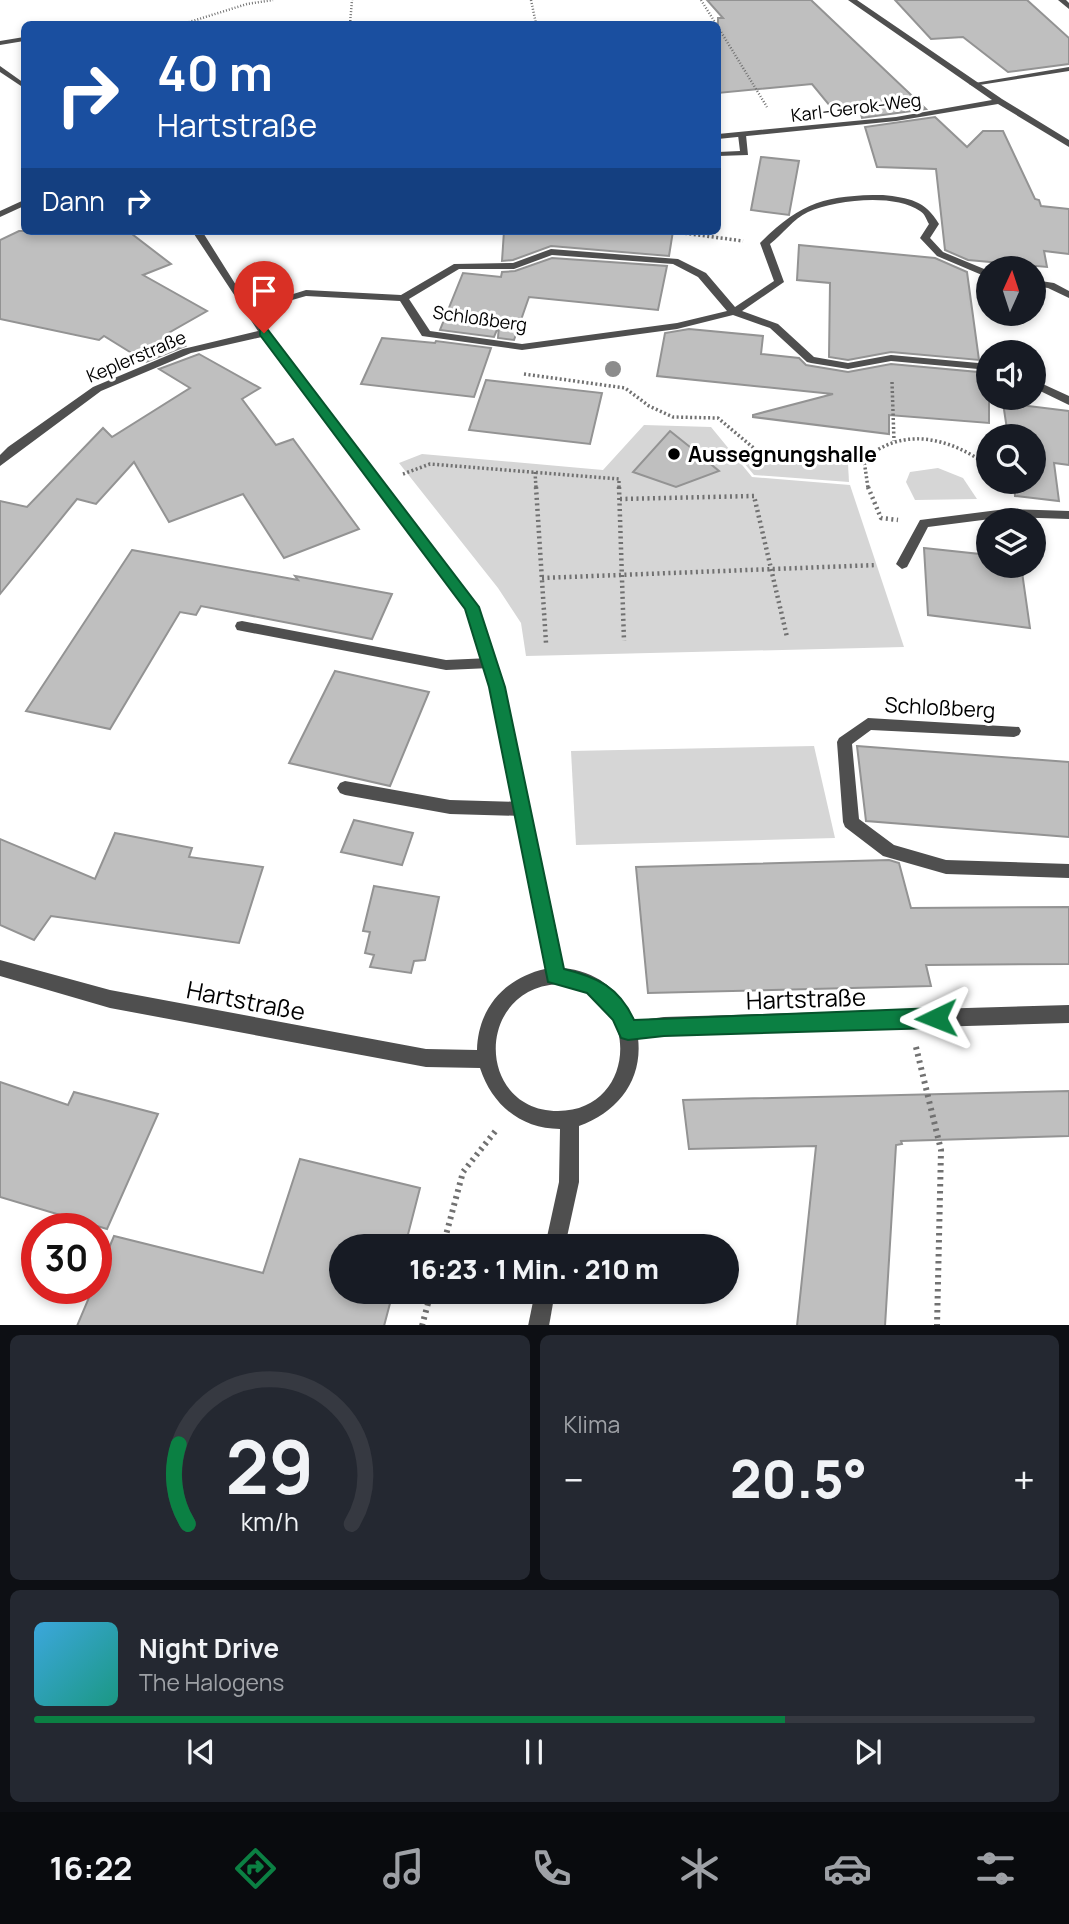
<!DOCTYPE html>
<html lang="de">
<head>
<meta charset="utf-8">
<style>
  body { margin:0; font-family:Manrope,sans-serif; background:#242831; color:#f1f3f6; height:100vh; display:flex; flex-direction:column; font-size:26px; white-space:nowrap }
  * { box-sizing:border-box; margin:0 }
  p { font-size:23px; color:#9ea1a6 }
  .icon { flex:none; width:38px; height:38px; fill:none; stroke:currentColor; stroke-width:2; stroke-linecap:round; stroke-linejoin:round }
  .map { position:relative; height:1325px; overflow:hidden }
  .sheet { display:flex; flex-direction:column; gap:10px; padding:10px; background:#0d0f14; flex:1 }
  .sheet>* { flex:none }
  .top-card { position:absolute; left:21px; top:21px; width:700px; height:214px; border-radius:10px; box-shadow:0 4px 10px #0003; background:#1a4fa0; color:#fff; overflow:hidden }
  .needle { width:46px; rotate:3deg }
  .buttons { position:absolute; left:976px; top:256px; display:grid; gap:14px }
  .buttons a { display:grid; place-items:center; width:70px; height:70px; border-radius:50%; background:#171b24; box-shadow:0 4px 10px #0003; font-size:35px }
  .speed { position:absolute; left:21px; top:1213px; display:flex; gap:14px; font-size:35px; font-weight:700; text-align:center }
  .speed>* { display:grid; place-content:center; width:91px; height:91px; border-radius:50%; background:#171b24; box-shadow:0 4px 10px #0003; line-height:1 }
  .speed .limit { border:10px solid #d22; background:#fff; color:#111 }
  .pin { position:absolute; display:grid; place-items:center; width:60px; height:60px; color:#fff; margin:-72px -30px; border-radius:50% 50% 50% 0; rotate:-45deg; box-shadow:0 0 7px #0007 }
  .pin .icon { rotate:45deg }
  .me { position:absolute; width:77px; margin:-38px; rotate:268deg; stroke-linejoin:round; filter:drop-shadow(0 0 5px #0008) }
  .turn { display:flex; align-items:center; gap:24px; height:147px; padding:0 21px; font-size:32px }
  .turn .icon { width:91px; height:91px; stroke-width:2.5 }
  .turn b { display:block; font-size:49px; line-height:60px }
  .then { display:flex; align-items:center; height:66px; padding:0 21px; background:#0003; gap:14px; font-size:26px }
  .big { font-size:52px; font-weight:800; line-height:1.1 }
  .sheet .tile { flex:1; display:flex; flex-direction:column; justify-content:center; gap:10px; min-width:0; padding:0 24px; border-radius:10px; background:#242831 }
  .sheet .dial { align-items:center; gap:0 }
  .dial svg { height:182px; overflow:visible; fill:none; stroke:#363941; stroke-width:7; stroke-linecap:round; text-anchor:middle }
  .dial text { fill:#f1f3f6; stroke:none }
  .song { display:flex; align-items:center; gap:21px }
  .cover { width:84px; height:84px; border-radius:10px; background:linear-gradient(135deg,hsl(200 70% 55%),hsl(170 70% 35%)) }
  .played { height:7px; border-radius:4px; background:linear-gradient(90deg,#0b8043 75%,#363941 75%) }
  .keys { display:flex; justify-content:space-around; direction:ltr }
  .heat { display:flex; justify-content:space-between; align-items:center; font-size:38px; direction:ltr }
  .sheet .tiles { flex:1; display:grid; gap:10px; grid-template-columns:1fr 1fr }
  .tile:last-child { grid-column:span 2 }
  .trip { position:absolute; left:329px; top:1234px; width:410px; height:70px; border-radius:35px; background:#171b24; box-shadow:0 4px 10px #0003; font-weight:800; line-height:70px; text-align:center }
  .dock { display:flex; height:112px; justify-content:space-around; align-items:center; background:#090b0e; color:#9ea1a6 }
  .dock .icon { width:49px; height:49px }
  .dock .selected { color:#0b8043 }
  .dock b { font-size:32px; color:#f1f3f6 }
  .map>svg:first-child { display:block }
  .green { fill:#d6d6d6 }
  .building { fill:#bfbfbf; stroke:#939393; stroke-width:2 }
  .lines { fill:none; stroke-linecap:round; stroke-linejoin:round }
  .path-far3 { stroke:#717171; stroke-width:2.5; stroke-dasharray:1 2; stroke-linecap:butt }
  .path-far2 { stroke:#717171; stroke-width:3.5; stroke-dasharray:2 2.5; stroke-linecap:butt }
  .path-far1 { stroke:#717171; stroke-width:4.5; stroke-dasharray:2 3.5; stroke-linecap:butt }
  .path { stroke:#717171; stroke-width:6; stroke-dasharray:2.5 4.5; stroke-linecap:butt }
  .service { fill:#4f4f4f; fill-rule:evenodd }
  .minor { fill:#4f4f4f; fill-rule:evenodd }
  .tree { fill:#8c8c8c }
  .route { fill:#0b8043; stroke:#07532c; stroke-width:2 }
  .poi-dot { fill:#000; stroke:#fff; stroke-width:2.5 }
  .labels { text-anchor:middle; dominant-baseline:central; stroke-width:6; stroke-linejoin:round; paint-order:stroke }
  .far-street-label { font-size:18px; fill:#000; stroke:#fff }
  .poi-label { font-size:21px; font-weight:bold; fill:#000; stroke:#fff; text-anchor:start }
  .street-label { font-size:21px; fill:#000; stroke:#fff }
  .near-street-label { font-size:24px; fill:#000; stroke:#fff }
</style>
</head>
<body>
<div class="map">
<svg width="1069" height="1326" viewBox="0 0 1069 1326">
  <rect width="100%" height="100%" fill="#fff"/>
  <g class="green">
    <polygon points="644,425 711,427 752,477 850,485 904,647 526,656 521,623 498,588 399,463 422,454 603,470"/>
    <polygon points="738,456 848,464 849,482 754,475"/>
    <polygon points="938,468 963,478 977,499 915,500 906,482 910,472"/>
    <polygon points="814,746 835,838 576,845 571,751"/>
  </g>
  <g class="building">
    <polygon points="707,0 811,0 926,109 862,118 858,103 830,106 812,84 718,93 718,18 723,18"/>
    <polygon points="895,0 1027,0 1069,38 1069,64 1008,72 963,37 931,39"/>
    <polygon points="935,117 967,147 983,131 1003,131 1035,199 1039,200 1041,206 1069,209 1069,254 1044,251 1047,267 968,260 945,250 936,169 877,167 865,127"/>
    <polygon points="761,157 799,161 789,215 751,210"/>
    <polygon points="19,231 128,231 171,264 143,275 207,311 165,335 185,346 146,362 104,336 99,340 0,319 0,240"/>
    <polygon points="504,231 673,231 669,256 551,246 513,260 502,261"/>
    <polygon points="799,245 935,258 967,272 979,360 891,352 848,360 829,357 830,283 797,280"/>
    <polygon points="552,258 667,266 658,310 529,297 514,340 498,338 499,325 494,337 440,330 463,273 501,277 502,272 515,271"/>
    <polygon points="689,329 763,336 761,354 799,358 806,365 848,372 891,364 989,373 989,423 889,415 889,434 753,417 753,415 833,394 657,376 665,333"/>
    <polygon points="382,338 435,343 436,341 491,348 474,397 361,384"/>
    <polygon points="199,354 260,388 242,399 276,445 293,439 359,529 284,558 243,494 169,522 134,462 96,504 77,499 0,594 0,501 27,507 103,428 112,437 190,388 159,369"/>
    <polygon points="486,380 602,393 590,444 469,430"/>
    <polygon points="1003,403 1069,411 1069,465 1054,463 1059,501 1015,496 1014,481 1034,481 1034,436 1008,436"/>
    <polygon points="670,431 690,447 719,471 676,487 633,472"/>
    <polygon points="924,548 989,555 989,565 1021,565 1030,628 928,615"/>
    <polygon points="132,550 298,580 295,576 392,594 372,639 201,606 196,615 180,612 110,729 26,711"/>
    <polygon points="335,671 429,692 390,786 289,763"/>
    <polygon points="857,746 1069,762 1069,837 866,821"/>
    <polygon points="354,820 413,833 402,865 341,852"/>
    <polygon points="115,833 192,848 189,857 263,867 239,943 51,916 34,940 0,925 0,839 95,879"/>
    <polygon points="889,860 899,863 911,908 1069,907 1069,964 926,965 931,986 648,993 636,867"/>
    <polygon points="374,886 439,897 425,960 414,961 411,973 370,967 374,955 365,953 370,932 363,931"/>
    <polygon points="0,1082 68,1105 74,1092 158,1114 107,1229 0,1197"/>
    <polygon points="1069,1091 1069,1136 901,1141 902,1144 896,1145 885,1326 797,1326 816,1146 689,1149 683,1100"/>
    <polygon points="300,1159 420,1188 405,1246 341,1246 341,1292 393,1292 384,1326 77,1326 93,1288 96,1288 96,1279 114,1236 263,1273"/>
  </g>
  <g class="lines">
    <g class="path-far3">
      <polyline points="531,0 536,24"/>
      <polyline points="701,0 716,24"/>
      <polyline points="183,24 247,4 273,0"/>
      <polyline points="350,24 352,0"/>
      <polyline points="718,27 767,107"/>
    </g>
    <g class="path-far2">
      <polyline points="676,232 743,241"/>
      <polyline points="524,374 625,388 649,406 673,417 718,418 756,450 864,460 868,488"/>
      <polyline points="892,382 894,441"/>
      <path d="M864,460C903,425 950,438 989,466"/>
      <polyline points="535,472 536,488"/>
      <polyline points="403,474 430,464 619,479 619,488"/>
    </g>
    <g class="path-far1">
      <polyline points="536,487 546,643"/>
      <polyline points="619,487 624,641"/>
      <polyline points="868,487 881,518 898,520"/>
      <polyline points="620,499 754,496 787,637"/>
      <polyline points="542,578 877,565"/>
    </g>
    <g class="path">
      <polyline points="916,1047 941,1150 937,1326"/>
      <polyline points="443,1246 463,1172 497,1129"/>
      <polyline points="422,1326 431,1292"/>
    </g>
    <g class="service">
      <polygon points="1058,0 1066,0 1069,3 1069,9"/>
      <polygon points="1069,67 1069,71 973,86 969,84"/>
      <polygon points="742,132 746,135 748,155 718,156 718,152 740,151 738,135"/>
      <path d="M883,195C909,198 925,200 939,224L930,238L943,252L989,271V278L937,256L920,238L929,224C926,219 925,214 920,211C894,193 835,200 808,212C793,219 783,234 770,244L784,282L742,311L778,324L814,357L848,363L891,355L989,364V370L891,361L848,369L811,363L807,362L770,328L733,315L677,329L522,350L422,336L400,301L306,296L247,313L242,310L306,290L401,295L454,264L513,263L551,249L678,259L706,273L735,307L774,281L760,243C801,202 826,195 883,195ZM552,255L673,264L698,277L727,311L677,323L522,344L430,331L409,299L459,269H514Z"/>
      <polygon points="1034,280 1054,283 1069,291 1069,298 1048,288 1034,286"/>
      <polygon points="1034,380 1069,396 1069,405 1034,388"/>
      <polygon points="1006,509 1069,511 1069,519 1006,517 928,527 907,567 902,569 896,564 920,520"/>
      <polygon points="242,621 446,660 490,658 495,659 497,663 495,667 490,668 446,670 237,630 235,626 237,622"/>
      <polygon points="868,718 1019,727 1021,731 1019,735 1014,737 871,730 852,744 859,819 894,845 946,860 1069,864 1069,878 946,874 883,856 845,827 843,822 837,742 839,738"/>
      <polygon points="345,781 450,800 523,802 528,804 531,809 528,814 523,816 450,814 345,795 340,793 337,788 340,783"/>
    </g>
    <g class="minor">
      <polygon points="848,0 857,0 1002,99 1069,140 1069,147 998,104 896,121 718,139 718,134 896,117 992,100"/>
      <polygon points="24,37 24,41 0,45 0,41"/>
      <polygon points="0,66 24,83 24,88 0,72"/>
      <polygon points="24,200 24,206 0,217 0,211"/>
      <path d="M192,231H202L251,309L479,607L504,687L558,938L563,968C596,971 621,990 633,1021L664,1017L1069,1005V1023L664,1035L638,1038C643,1080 618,1112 579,1126V1182L565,1246H545L559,1182L560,1129C521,1129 492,1105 480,1068L426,1067L110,1008L0,976V960L110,990L426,1049L477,1050C478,1008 505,978 545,969L542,938L490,687L466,609L262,337L191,353L101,391L0,466V455L8,447L93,387L183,349L258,331ZM558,984C642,989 640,1111 558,1111C476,1111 474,989 558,984Z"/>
      <polygon points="535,1292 555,1292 549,1326 528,1326"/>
    </g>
  </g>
  <circle class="tree" cx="613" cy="369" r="8"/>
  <path class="route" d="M260,330H268L479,607L505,687L564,969C597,977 619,987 634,1020L936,1008L943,1011L946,1018L943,1025L936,1028L664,1036L628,1040L621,1038L613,1020L587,993L548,982L489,687L465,609L260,335Z"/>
  <circle class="poi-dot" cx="674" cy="454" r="7"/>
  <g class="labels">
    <g class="far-street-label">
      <text transform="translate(856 107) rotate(-7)">Karl-Gerok-Weg</text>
      <text transform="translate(480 318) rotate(8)">Schloßberg</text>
      <text transform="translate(136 356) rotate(-23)">Keplerstraße</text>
    </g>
    <g class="poi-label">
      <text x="688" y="454">Aussegnungshalle</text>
    </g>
    <g class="street-label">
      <text transform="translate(940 707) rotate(3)">Schloßberg</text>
    </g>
    <g class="near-street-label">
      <text transform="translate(806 998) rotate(-2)">Hartstraße</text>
      <text transform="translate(246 1000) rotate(11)">Hartstraße</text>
    </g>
  </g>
</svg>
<div class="buttons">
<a><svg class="needle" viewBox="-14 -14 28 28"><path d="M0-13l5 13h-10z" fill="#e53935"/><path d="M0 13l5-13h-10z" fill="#9ea1a6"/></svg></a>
<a><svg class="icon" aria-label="sound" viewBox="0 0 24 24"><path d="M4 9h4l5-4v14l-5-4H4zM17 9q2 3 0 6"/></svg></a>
<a><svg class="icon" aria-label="search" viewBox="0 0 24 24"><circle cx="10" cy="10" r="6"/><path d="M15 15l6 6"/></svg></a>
<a><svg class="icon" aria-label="layers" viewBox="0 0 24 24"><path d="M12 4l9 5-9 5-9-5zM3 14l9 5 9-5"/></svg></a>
</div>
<div class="speed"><div class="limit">30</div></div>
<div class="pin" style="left:264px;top:333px;background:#d93025"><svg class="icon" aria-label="arrive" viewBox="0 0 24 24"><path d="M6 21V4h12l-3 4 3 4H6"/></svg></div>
<svg class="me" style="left:936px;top:1018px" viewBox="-20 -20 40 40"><path d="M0-17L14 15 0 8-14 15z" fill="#0b8043" stroke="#fff" stroke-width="4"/></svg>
<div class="trip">16:23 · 1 Min. · 210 m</div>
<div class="top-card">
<div class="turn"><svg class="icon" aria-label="right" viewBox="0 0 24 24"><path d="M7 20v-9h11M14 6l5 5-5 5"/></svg><div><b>40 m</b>Hartstraße</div></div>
<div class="then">Dann<svg class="icon" aria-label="right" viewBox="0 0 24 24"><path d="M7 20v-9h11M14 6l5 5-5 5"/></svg></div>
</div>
</div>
<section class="sheet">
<div class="tiles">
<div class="tile dial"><svg viewBox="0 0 100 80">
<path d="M14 69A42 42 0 1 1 86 69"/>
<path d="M14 69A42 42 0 0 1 10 34" stroke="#0b8043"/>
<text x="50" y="56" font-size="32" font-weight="700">29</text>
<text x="50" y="72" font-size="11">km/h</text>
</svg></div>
<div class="tile"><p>Klima</p>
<div class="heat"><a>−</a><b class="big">20.5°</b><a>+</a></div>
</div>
<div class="tile">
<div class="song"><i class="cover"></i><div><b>Night Drive</b><p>The Halogens</p></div></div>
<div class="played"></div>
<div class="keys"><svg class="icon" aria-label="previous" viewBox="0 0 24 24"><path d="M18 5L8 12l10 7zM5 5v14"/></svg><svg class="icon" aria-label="pause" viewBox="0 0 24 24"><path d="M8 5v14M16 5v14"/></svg><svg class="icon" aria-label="next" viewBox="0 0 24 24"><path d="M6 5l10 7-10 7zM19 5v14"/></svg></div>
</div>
</div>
</section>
<nav class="dock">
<b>16:22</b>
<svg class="icon selected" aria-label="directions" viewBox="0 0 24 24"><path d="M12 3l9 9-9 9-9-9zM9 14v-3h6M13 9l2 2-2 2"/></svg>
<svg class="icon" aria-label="music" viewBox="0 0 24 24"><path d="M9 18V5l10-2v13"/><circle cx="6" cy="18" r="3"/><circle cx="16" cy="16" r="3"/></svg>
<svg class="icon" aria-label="phone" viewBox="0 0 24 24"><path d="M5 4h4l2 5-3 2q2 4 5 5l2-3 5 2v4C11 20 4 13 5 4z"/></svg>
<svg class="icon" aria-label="climate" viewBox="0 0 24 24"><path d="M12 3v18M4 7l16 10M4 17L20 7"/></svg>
<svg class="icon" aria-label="car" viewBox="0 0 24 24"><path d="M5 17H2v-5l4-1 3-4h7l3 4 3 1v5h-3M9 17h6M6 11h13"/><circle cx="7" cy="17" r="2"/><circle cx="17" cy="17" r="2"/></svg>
<svg class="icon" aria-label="filters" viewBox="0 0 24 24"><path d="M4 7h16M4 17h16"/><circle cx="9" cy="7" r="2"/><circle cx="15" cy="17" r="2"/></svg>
</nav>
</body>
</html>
